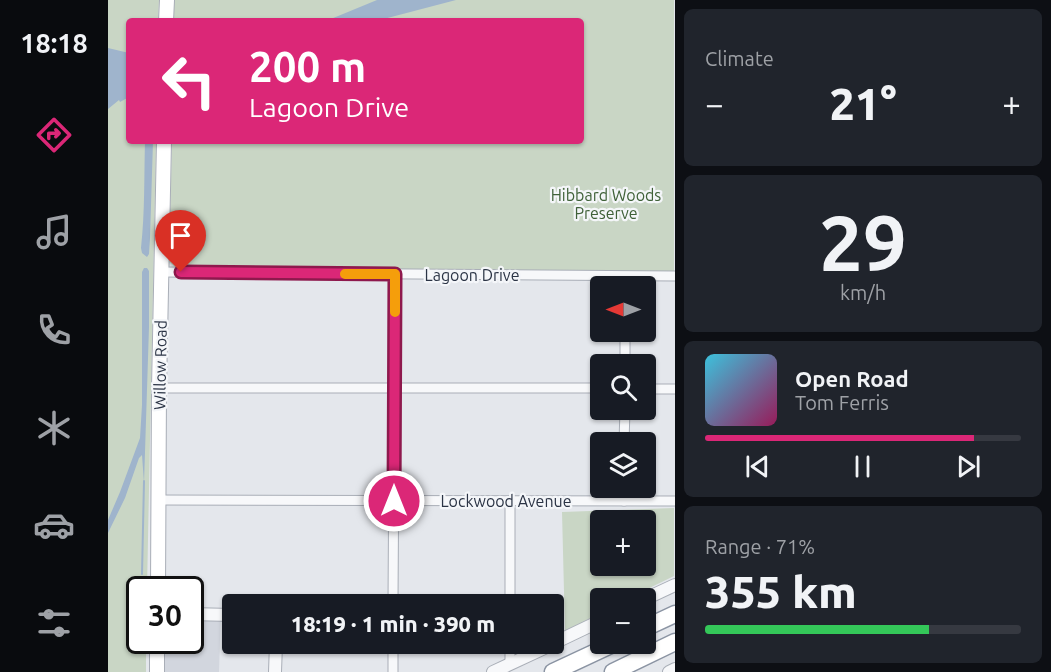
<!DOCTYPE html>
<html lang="en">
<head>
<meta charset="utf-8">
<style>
  body { margin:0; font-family:Ubuntu,sans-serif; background:#20242c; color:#f1f3f6; height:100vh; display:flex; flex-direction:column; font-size:22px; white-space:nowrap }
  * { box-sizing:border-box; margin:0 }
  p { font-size:20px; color:#9ea1a6 }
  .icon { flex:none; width:33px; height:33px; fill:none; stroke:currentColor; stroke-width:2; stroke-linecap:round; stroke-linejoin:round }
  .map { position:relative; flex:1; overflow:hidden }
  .panel { display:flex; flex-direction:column; gap:9px; padding:9px; background:#0d0f14; width:376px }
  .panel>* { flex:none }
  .hud { position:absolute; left:18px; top:18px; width:458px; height:126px; border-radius:6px; box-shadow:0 2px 4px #0004; background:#db2777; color:#fff; overflow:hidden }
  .needle { width:39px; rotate:270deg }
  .tools { position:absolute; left:482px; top:276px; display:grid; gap:12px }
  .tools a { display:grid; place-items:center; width:66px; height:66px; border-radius:6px; background:#171b24; box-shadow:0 2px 4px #0004; font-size:30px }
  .speed { position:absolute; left:18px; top:576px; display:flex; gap:12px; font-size:30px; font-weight:700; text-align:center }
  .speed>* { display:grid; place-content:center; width:78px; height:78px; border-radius:50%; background:#171b24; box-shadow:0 2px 4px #0004; line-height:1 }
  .speed .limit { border:3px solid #111; border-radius:9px; background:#fff; color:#111 }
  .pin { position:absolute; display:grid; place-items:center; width:51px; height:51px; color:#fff; margin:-62px -26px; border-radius:50% 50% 50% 0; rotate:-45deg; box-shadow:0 0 6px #0007 }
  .pin .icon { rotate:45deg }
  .me { position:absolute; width:66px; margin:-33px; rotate:0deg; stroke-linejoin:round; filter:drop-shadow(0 0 4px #0008) }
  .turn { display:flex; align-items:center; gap:21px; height:126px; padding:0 24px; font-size:27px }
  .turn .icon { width:78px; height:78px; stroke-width:2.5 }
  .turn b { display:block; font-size:42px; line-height:51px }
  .big { font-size:45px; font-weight:800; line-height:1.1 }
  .panel .card { flex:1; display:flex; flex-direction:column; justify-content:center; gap:9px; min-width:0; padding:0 21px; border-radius:9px; background:#20242c }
  .panel .dial { align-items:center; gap:0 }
  .dial b { font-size:78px; line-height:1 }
  .song { display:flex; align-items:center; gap:18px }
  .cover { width:72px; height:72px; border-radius:9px; background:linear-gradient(135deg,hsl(190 70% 55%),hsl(330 70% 35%)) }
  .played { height:6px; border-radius:3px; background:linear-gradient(90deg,#db2777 85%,#363941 85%) }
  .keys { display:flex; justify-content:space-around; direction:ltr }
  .heat { display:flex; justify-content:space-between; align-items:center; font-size:33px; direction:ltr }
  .charge { height:9px; border-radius:4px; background:linear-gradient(90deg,#34c759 71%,#363941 0) }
  .trip { position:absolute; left:114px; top:594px; width:342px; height:60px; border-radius:6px; background:#171b24; box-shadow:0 2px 4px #0004; font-weight:800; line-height:60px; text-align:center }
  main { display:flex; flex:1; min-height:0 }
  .tabs { display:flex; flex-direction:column; width:108px; justify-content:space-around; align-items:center; background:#090b0e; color:#9ea1a6 }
  .tabs .icon { width:42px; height:42px }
  .tabs .active { color:#db2777 }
  .tabs b { font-size:27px; color:#f1f3f6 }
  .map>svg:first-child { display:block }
  .built { fill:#d2d6de }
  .green { fill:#c9d6c5; fill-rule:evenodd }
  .water { fill:#9fb4cc }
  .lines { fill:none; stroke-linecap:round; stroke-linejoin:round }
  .stream { stroke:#9fb4cc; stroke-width:2 }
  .minor-casing { stroke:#a9aeb7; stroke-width:11 }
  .tertiary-casing { stroke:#a9aeb7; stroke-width:14 }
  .secondary-casing { stroke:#a9aeb7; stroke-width:16 }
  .motorway-casing { stroke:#8b94a3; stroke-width:19 }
  .minor { stroke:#f7f8fa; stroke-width:9 }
  .tertiary { stroke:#f7f8fa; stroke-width:12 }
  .secondary { stroke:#fff; stroke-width:14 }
  .motorway { stroke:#fff; stroke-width:16 }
  .route-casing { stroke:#8e194d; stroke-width:15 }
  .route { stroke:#db2777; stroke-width:10 }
  .slow { stroke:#f59e0b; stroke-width:10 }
  .labels { text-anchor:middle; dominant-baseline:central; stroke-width:4.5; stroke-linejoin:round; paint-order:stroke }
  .park-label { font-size:16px; fill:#3f6138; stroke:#f4f6f9 }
  .street-label { font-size:16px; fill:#2b3445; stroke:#f4f6f9 }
</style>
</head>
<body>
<main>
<nav class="tabs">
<b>18:18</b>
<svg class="icon active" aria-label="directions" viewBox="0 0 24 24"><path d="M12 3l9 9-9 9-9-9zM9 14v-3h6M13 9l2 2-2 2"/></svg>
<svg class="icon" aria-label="music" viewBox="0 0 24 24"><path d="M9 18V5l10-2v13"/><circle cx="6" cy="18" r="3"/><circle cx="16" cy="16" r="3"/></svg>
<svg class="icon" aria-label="phone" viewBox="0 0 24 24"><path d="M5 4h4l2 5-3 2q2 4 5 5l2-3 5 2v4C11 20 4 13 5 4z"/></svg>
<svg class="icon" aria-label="climate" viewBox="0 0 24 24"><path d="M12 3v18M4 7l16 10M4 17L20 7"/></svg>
<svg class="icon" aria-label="car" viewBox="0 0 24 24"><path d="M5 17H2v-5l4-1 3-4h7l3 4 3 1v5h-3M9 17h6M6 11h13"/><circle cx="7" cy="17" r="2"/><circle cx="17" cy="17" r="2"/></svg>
<svg class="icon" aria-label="filters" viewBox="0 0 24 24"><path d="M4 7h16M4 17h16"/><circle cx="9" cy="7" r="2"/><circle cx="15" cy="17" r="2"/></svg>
</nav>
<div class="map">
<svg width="567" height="672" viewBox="0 0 567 672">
  <rect width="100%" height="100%" fill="#e4e7ec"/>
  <polygon class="built" points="83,609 113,609 111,672 57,672 57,641 82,640"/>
  <g class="green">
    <polygon points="0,0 51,0 50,21 21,21 21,141 48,141 39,589 32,590 32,640 38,641 38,672 0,672"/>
    <polygon points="65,0 566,0 566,272 84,269 67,267 61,262 64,141 472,141 472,21 65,21"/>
    <path d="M566,508V576L521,598H492V613L457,631L454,512ZM492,520H537V566H492Z"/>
  </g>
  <g class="water">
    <polygon points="269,0 348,0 268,21 218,21"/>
    <polygon points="0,48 21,53 21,97 12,102 11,100 0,109"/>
    <path d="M37,141H45L42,238L41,254L39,257L34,253L33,248C37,212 36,177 37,141Z"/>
    <polygon points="36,268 39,268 41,271 41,327 36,483 34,455 31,458 17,498 0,533 0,520 12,492 32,438 34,405 34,272"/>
  </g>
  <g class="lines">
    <polyline class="stream" points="34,574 36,481"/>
    <g class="minor-casing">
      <g id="minor">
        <polyline points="54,272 567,276"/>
        <polyline points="517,364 517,332"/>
        <polyline points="51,388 492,388"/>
        <polyline points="537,389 567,389"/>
        <polyline points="516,442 517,410"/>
        <polyline points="50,500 567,501"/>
        <polyline points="402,501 402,604"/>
        <polyline points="516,501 516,488"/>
        <polyline points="285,604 287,274"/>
        <polyline points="402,644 402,664"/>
        <polyline points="285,672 285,644"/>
      </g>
    </g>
    <g class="tertiary-casing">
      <g id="tertiary">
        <polyline points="537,599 567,585"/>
        <polyline points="82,614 124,615"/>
        <polyline points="446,643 492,621"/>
        <polyline points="167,672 168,644"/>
        <polyline points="385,672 445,644"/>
        <polyline points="561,672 567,669"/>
      </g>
    </g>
    <g class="secondary-casing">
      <g id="secondary">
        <polyline points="58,21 59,0"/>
        <polyline points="50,590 51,388 56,141"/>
        <polyline points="49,672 49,640"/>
      </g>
    </g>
    <g class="motorway-casing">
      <g id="motorway">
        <polyline points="537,628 567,614"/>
        <polyline points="445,672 505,644"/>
        <polyline points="505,672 567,642"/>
      </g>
    </g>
    <use href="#minor" class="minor"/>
    <use href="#tertiary" class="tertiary"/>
    <use href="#secondary" class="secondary"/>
    <use href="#motorway" class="motorway"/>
  </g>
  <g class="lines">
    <g class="route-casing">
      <polyline id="route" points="73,272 287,274 286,501"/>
    </g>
    <use href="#route" class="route"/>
    <polyline class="slow" points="237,274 287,274 287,312"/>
  </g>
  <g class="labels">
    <g class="park-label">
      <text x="498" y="195">Hibbard Woods<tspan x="498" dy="18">Preserve</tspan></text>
    </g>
    <g class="street-label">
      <text x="364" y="275">Lagoon Drive</text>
      <text transform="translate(52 365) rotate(-89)">Willow Road</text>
      <text x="398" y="501">Lockwood Avenue</text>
    </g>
  </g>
</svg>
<div class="tools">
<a><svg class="needle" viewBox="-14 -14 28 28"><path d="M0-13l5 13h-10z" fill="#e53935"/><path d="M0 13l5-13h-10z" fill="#9ea1a6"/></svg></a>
<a><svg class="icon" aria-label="search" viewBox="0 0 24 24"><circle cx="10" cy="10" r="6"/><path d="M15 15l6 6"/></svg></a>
<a><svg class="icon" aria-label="layers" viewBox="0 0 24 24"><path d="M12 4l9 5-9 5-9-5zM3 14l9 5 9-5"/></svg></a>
<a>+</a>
<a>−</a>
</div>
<div class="speed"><div class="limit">30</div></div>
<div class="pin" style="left:73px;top:272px;background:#d93025"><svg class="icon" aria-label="arrive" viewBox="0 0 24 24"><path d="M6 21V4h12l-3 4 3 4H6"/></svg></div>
<svg class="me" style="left:286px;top:501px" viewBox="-20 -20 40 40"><circle r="17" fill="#db2777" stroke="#fff" stroke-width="3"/><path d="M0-11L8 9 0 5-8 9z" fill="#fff"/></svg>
<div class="trip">18:19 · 1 min · 390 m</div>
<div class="hud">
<div class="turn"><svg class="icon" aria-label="left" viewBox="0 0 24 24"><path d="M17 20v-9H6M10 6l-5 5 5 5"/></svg><div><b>200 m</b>Lagoon Drive</div></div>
</div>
</div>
<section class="panel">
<div class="card"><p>Climate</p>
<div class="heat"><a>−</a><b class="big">21°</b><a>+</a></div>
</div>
<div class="card dial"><b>29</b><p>km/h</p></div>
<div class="card">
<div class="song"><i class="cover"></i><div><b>Open Road</b><p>Tom Ferris</p></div></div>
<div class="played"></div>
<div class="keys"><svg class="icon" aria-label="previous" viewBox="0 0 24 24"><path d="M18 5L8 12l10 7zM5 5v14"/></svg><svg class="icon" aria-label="pause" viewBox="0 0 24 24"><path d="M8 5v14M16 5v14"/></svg><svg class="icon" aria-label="next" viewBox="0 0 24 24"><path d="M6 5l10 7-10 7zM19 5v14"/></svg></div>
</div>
<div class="card"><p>Range · 71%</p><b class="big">355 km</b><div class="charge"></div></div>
</section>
</main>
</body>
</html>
